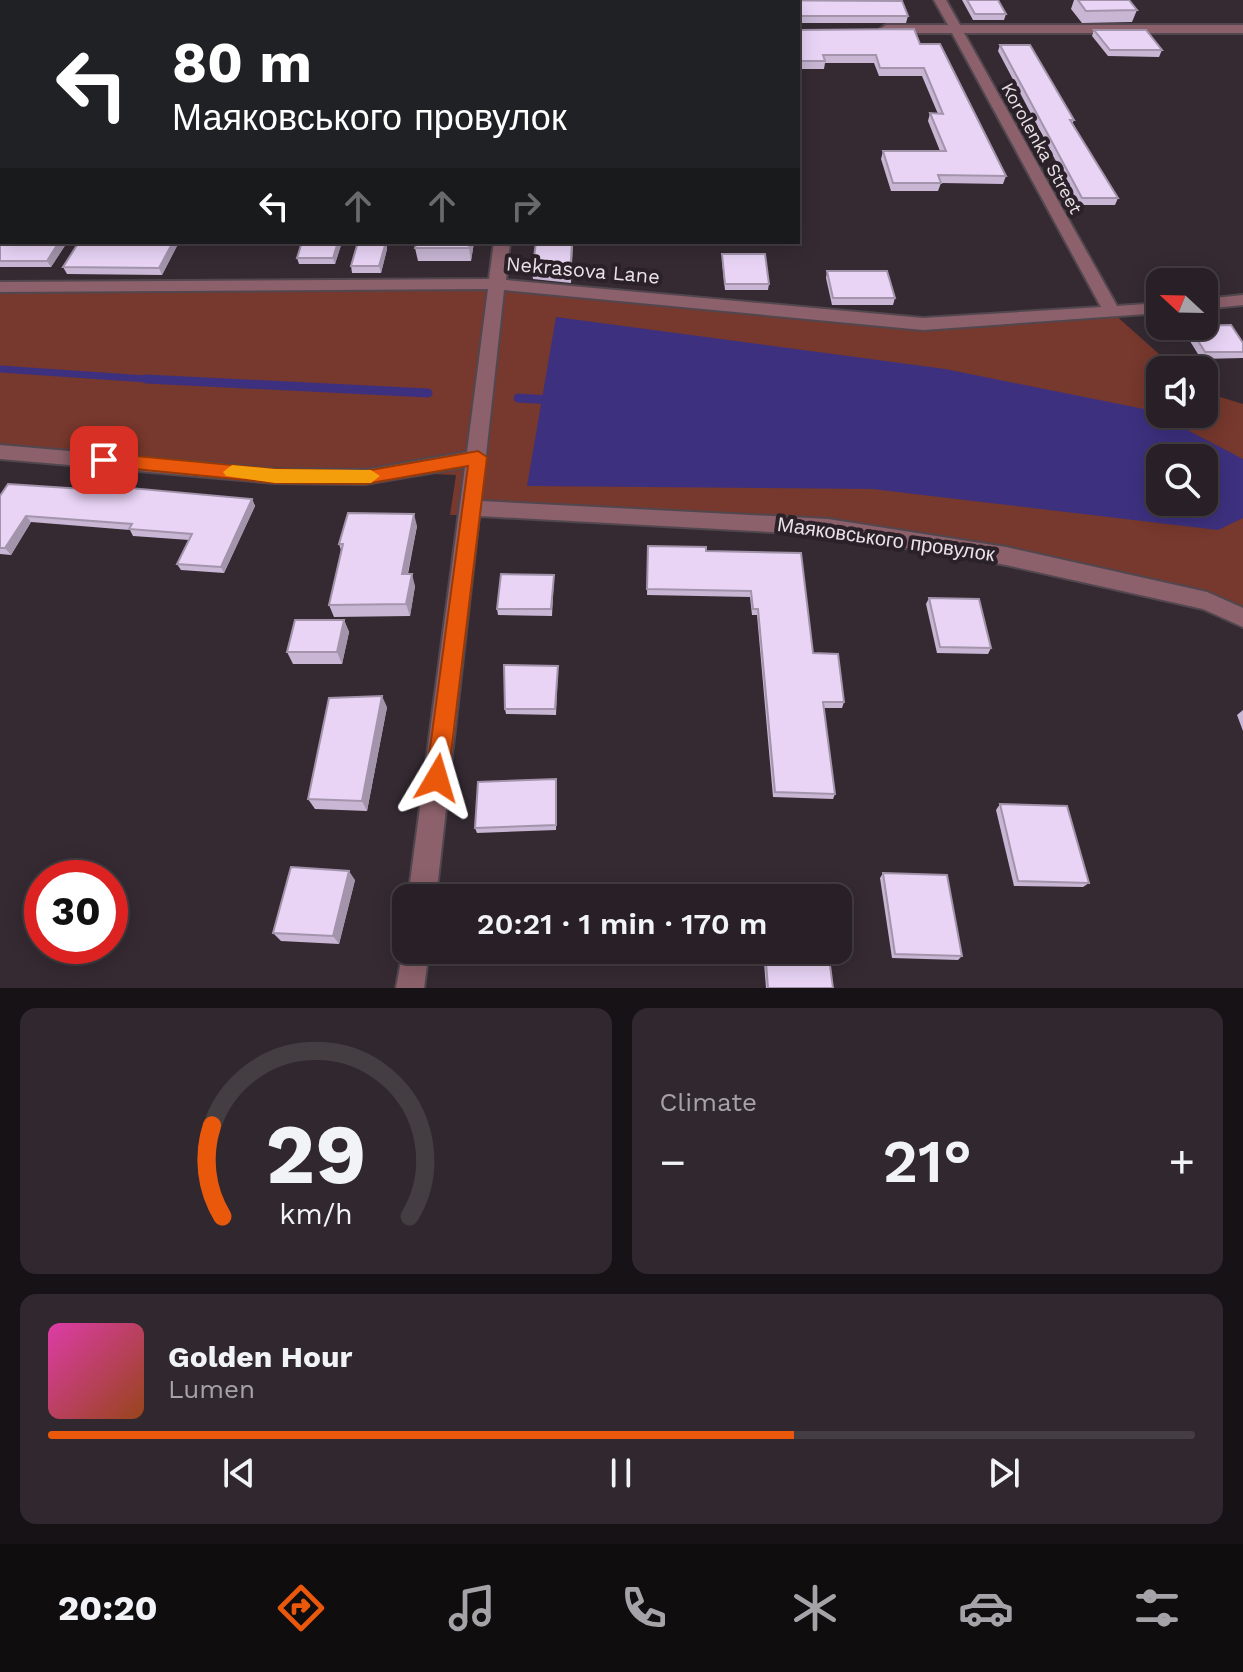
<!DOCTYPE html>
<html lang="en">
<head>
<meta charset="utf-8">
<style>
  body { margin:0; font-family:"Work Sans",sans-serif; background:#30282e; color:#f1f3f6; height:100vh; display:flex; flex-direction:column; font-size:30px; white-space:nowrap }
  * { box-sizing:border-box; margin:0 }
  p { font-size:26px; color:#a5a3a7 }
  .icon { flex:none; width:44px; height:44px; fill:none; stroke:currentColor; stroke-width:2; stroke-linecap:round; stroke-linejoin:round }
  .map { position:relative; height:988px; overflow:hidden }
  .drawer { display:flex; flex-direction:column; gap:20px; padding:20px; background:#161215; flex:1 }
  .drawer>* { flex:none }
  .top-card { position:absolute; left:0px; top:0px; width:800px; height:244px; box-shadow:0 4px 20px #0003,0 0 0 2px #443e43; background:#202124; color:#fff; overflow:hidden }
  .needle { width:52px; rotate:292deg }
  .controls { position:absolute; left:1146px; top:268px; display:grid; gap:16px }
  .controls a { display:grid; place-items:center; width:72px; height:72px; border-radius:16px; background:#282026; box-shadow:0 4px 20px #0003,0 0 0 2px #443e43; font-size:40px }
  .speed { position:absolute; left:24px; top:860px; display:flex; gap:16px; font-size:40px; font-weight:700; text-align:center }
  .speed>* { display:grid; place-content:center; width:104px; height:104px; border-radius:50%; background:#282026; box-shadow:0 4px 20px #0003,0 0 0 2px #443e43; line-height:1 }
  .speed .limit { border:12px solid #d22; background:#fff; color:#111 }
  .pin { position:absolute; display:grid; place-items:center; width:68px; height:68px; color:#fff; margin:-34px; border-radius:16px; box-shadow:0 4px 12px #0006 }
  .me { position:absolute; width:88px; margin:-44px; rotate:7deg; stroke-linejoin:round; filter:drop-shadow(0 0 6px #0008) }
  .turn { display:flex; align-items:center; gap:28px; height:168px; padding:0 40px; font-size:36px }
  .turn .icon { width:104px; height:104px; stroke-width:2.5 }
  .turn b { display:block; font-size:56px; line-height:68px }
  .lanes { display:flex; align-items:center; height:76px; padding:0 40px; background:#0003; justify-content:center; gap:40px; direction:ltr }
  .lanes .off { opacity:.35 }
  .big { font-size:60px; font-weight:600; line-height:1.1 }
  .drawer .card { flex:1; display:flex; flex-direction:column; justify-content:center; gap:12px; min-width:0; padding:0 28px; border-radius:16px; background:#30282e }
  .drawer .dial { align-items:center; gap:0 }
  .dial svg { height:208px; overflow:visible; fill:none; stroke:#443e43; stroke-width:7; stroke-linecap:round; text-anchor:middle }
  .dial text { fill:#f1f3f6; stroke:none }
  .song { display:flex; align-items:center; gap:24px }
  .cover { width:96px; height:96px; border-radius:12px; background:linear-gradient(135deg,hsl(320 70% 55%),hsl(20 70% 35%)) }
  .played { height:8px; border-radius:4px; background:linear-gradient(90deg,#ea580c 65%,#443e43 65%) }
  .keys { display:flex; justify-content:space-around; direction:ltr }
  .heat { display:flex; justify-content:space-between; align-items:center; font-size:44px; direction:ltr }
  .drawer .tiles { flex:1; display:grid; gap:20px; grid-template-columns:1fr 1fr }
  .card:last-child { grid-column:span 2 }
  .trip { position:absolute; left:392px; top:884px; width:460px; height:80px; border-radius:16px; background:#282026; box-shadow:0 4px 20px #0003,0 0 0 2px #443e43; font-weight:600; line-height:80px; text-align:center }
  .tab-bar { display:flex; height:128px; justify-content:space-around; align-items:center; background:#100d0f; color:#a5a3a7 }
  .tab-bar .icon { width:56px; height:56px }
  .tab-bar .active { color:#ea580c }
  .tab-bar b { font-size:36px; color:#f1f3f6 }
  .map>svg:first-child { display:block }
  .green { fill:#77382d; fill-rule:evenodd }
  .water { fill:#3d317f; fill-rule:evenodd }
  .lines { fill:none; stroke-linecap:round; stroke-linejoin:round }
  .stream-far1 { stroke:#3d317f; stroke-width:7 }
  .stream { stroke:#3d317f; stroke-width:9 }
  .minor-casing { stroke:#52474f; stroke-width:4 }
  .minor { fill:#8c616b; fill-rule:evenodd }
  .wall { fill:#c8b6d4 }
  .shaded-wall { fill:#a394ac }
  .building { fill:#e9d4f6; stroke:#a394ac; stroke-width:2 }
  .route { fill:#ea580c; stroke:#983908; stroke-width:2 }
  .slow { fill:#f59e0b }
  .labels { text-anchor:middle; dominant-baseline:central; stroke-width:8; stroke-linejoin:round; paint-order:stroke }
  .far-street-label { font-size:18px; fill:#e9e2e7; stroke:#2b2128 }
  .street-label { font-size:20px; fill:#e9e2e7; stroke:#2b2128 }
</style>
</head>
<body>
<div class="map">
<svg width="1243" height="988" viewBox="0 0 1243 988">
  <rect width="100%" height="100%" fill="#352a32"/>
  <path class="green" d="M498,284L923,324L1113,313L1177,370H1160V414H1204V392L1243,404V618L1207,601L828,527L626,514L450,515L456,475L0,456V286L441,291ZM1160,458H1204V502H1160Z"/>
  <path class="water" d="M556,317L945,369L1149,410L1243,459V518L1218,530L872,489L527,486ZM1160,458H1204V502H1160Z"/>
  <g class="lines">
    <polyline class="stream-far1" points="0,369 176,381"/>
    <g class="stream">
      <polyline points="146,379 428,393"/>
      <polyline points="518,398 551,400"/>
    </g>
    <g class="minor-casing">
      <g id="minor">
        <polygon points="125,0 137,0 124,2"/>
        <rect x="528" y="0" width="12" height="2"/>
        <polygon points="934,0 946,0 960,25 1243,25 1243,33 964,33 1117,306 1160,303 1160,313 923,330 504,290 481,501 828,519 1006,547 1207,592 1243,608 1243,627 1203,609 1006,565 828,535 479,516 436,898 408,898 465,467 365,484 275,483 0,459 0,445 275,469 365,470 467,452 488,289 0,292 0,282 489,279 494,242 510,242 506,280 923,318 1101,307 952,33 886,33 880,29 886,25 948,25"/>
        <rect x="0" y="33" width="2" height="8"/>
        <polygon points="1243,295 1243,305 1204,309 1204,299"/>
        <polygon points="405,940 406,950 429,950 424,988 396,988"/>
      </g>
    </g>
    <use href="#minor" class="minor"/>
  </g>
  <g class="wall">
    <polygon points="690,0 820,0 821,2 908,16 906,23 798,23 798,2 690,2"/>
    <polygon points="962,0 998,0 1006,14 1004,20 973,20"/>
    <polygon points="1074,0 1129,0 1137,10 1132,22 1082,23 1071,9"/>
    <polygon points="798,29 920,44 1006,176 1003,184 941,183 938,191 891,191 881,159 883,151 940,151 928,121 930,113 938,114 922,76 879,76 874,63 825,63 824,69 798,69"/>
    <polygon points="1094,30 1162,50 1159,57 1108,56 1092,36"/>
    <polygon points="1000,45 1074,120 1072,124 1118,198 1115,205 1079,205 998,51"/>
    <polygon points="0,234 2,242 65,242 66,244 51,267 0,267"/>
    <polygon points="79,242 179,242 162,275 67,274 63,267"/>
    <polygon points="302,242 342,242 335,264 299,264 297,258"/>
    <polygon points="386,242 387,249 381,273 352,273 351,266"/>
    <polygon points="474,242 471,261 418,261 415,248"/>
    <polygon points="536,242 590,242 590,244 573,244 571,283 533,279 532,273"/>
    <polygon points="722,254 769,284 768,290 725,290 722,261"/>
    <polygon points="827,271 895,298 893,305 832,305 826,278"/>
    <polygon points="1189,326 1243,343 1243,358 1201,359 1185,333"/>
    <polygon points="0,496 252,499 255,506 224,573 181,570 177,564 189,540 133,536 130,530 31,522 11,555 0,554"/>
    <polygon points="417,526 408,574 415,586 410,616 334,617 329,605 341,550 339,544"/>
    <polygon points="648,546 706,551 801,553 813,653 844,702 842,708 824,708 835,794 833,799 773,797 757,615 752,615 750,597 647,595"/>
    <polygon points="554,575 552,616 498,615 497,609"/>
    <polygon points="929,598 991,648 988,654 937,653 926,604"/>
    <polygon points="344,620 349,632 342,664 293,664 287,652"/>
    <polygon points="558,666 556,715 506,714 505,709"/>
    <polygon points="387,707 367,811 315,809 308,799"/>
    <polygon points="1243,710 1243,731 1237,715"/>
    <polygon points="557,785 556,830 477,833 475,828"/>
    <polygon points="1000,804 1089,883 1083,887 1014,886 996,810"/>
    <polygon points="883,873 962,956 958,960 892,958 880,878"/>
    <polygon points="355,880 339,944 281,941 273,933"/>
    <polygon points="464,950 523,950 523,957 465,959 463,955"/>
    <polygon points="763,950 828,950 833,988 766,988"/>
  </g>
  <g class="shaded-wall">
    <polygon points="59,242 65,242 66,244 51,267 47,261"/>
    <polygon points="173,242 179,242 162,275 159,268"/>
    <polygon points="338,242 342,242 335,264 333,258"/>
    <polygon points="386,242 387,249 381,273 379,266"/>
    <polygon points="470,242 474,242 471,261 469,248"/>
    <polygon points="252,499 255,506 224,573 221,567"/>
    <polygon points="414,514 417,526 405,586 402,574"/>
    <polygon points="26,516 31,522 11,555 5,548"/>
    <polygon points="412,574 415,586 410,616 406,604"/>
    <polygon points="344,620 349,632 342,664 337,652"/>
    <polygon points="382,696 387,707 367,811 362,801"/>
    <polygon points="349,871 355,880 339,944 333,936"/>
  </g>
  <g class="building">
    <polygon points="43,0 82,0 80,2 41,2"/>
    <polygon points="160,0 214,0 213,2 159,2"/>
    <polygon points="239,0 302,0 301,2 238,2"/>
    <polygon points="353,0 417,0 416,2 352,2"/>
    <polygon points="471,0 504,0 504,2 470,2"/>
    <polygon points="692,0 902,1 908,16 799,16 798,19 798,2 692,2"/>
    <polygon points="967,0 998,0 1006,14 975,14"/>
    <polygon points="1078,0 1129,0 1137,10 1086,11"/>
    <polygon points="798,29 799,30 914,29 920,44 940,44 1006,176 938,175 941,183 893,183 883,151 946,151 930,113 943,114 924,68 880,68 876,55 823,55 825,61 798,61"/>
    <polygon points="1094,30 1146,30 1162,50 1110,50"/>
    <polygon points="1000,45 1030,45 1074,120 1070,120 1118,198 1082,198"/>
    <polygon points="2,231 2,242 59,242 47,261 0,261 0,234"/>
    <polygon points="79,242 173,242 159,268 63,267"/>
    <polygon points="302,242 338,242 333,258 297,258"/>
    <polygon points="358,242 386,242 379,266 351,266"/>
    <polygon points="417,242 470,242 469,248 415,248"/>
    <polygon points="536,242 572,242 570,276 532,273"/>
    <polygon points="722,254 765,254 769,284 725,284"/>
    <polygon points="827,271 887,271 895,298 833,298"/>
    <polygon points="1231,325 1243,343 1243,352 1205,352 1189,326"/>
    <polygon points="8,484 83,489 86,484 252,499 221,567 177,564 192,534 129,529 132,524 26,516 5,548 0,548 0,496"/>
    <polygon points="348,513 414,514 402,574 412,574 406,604 329,605 343,544 339,544"/>
    <polygon points="648,546 706,547 706,551 801,553 813,653 838,654 844,702 823,702 835,794 775,792 758,609 753,609 751,591 647,589"/>
    <polygon points="501,574 554,575 551,609 497,609"/>
    <polygon points="929,598 979,599 991,648 940,647"/>
    <polygon points="295,620 344,620 337,652 287,652"/>
    <polygon points="504,665 558,666 555,709 505,709"/>
    <polygon points="382,696 362,801 308,799 329,698"/>
    <polygon points="556,779 556,825 475,828 478,782"/>
    <polygon points="1000,804 1067,806 1089,883 1018,881"/>
    <polygon points="291,867 349,871 333,936 273,933"/>
    <polygon points="883,873 947,875 962,956 895,954"/>
    <polygon points="576,886 576,898 467,898 468,890"/>
    <polygon points="761,887 822,888 823,898 762,898"/>
    <polygon points="464,950 522,950 522,953 463,955"/>
    <polygon points="765,950 828,950 833,988 768,988"/>
  </g>
  <polygon class="route" points="478,451 487,457 448,778 445,786 437,789 429,786 426,778 468,466 365,484 275,483 104,466 96,460 104,453 275,469 365,471"/>
  <polygon class="slow" points="232,465 275,469 371,470 380,476 371,483 275,483 226,476 223,472"/>
  <g class="labels">
    <g class="far-street-label">
      <text transform="translate(1042 148) rotate(61)">Korolenka Street</text>
    </g>
    <g class="street-label">
      <text transform="translate(583 270) rotate(5)">Nekrasova Lane</text>
      <text transform="translate(886 539) rotate(8)">Маяковського провулок</text>
    </g>
  </g>
</svg>
<div class="controls">
<a><svg class="needle" viewBox="-14 -14 28 28"><path d="M0-13l5 13h-10z" fill="#e53935"/><path d="M0 13l5-13h-10z" fill="#a5a3a7"/></svg></a>
<a><svg class="icon" aria-label="sound" viewBox="0 0 24 24"><path d="M4 9h4l5-4v14l-5-4H4zM17 9q2 3 0 6"/></svg></a>
<a><svg class="icon" aria-label="search" viewBox="0 0 24 24"><circle cx="10" cy="10" r="6"/><path d="M15 15l6 6"/></svg></a>
</div>
<div class="speed"><div class="limit">30</div></div>
<div class="pin" style="left:104px;top:460px;background:#d93025"><svg class="icon" aria-label="arrive" viewBox="0 0 24 24"><path d="M6 21V4h12l-3 4 3 4H6"/></svg></div>
<svg class="me" style="left:437px;top:778px" viewBox="-20 -20 40 40"><path d="M0-17L14 15 0 8-14 15z" fill="#ea580c" stroke="#fff" stroke-width="4"/></svg>
<div class="trip">20:21 · 1 min · 170 m</div>
<div class="top-card">
<div class="turn"><svg class="icon" aria-label="left" viewBox="0 0 24 24"><path d="M17 20v-9H6M10 6l-5 5 5 5"/></svg><div><b>80 m</b>Маяковського провулок</div></div>
<div class="lanes"><svg class="icon" aria-label="left" viewBox="0 0 24 24"><path d="M17 20v-9H6M10 6l-5 5 5 5"/></svg><svg class="icon off" aria-label="ahead" viewBox="0 0 24 24"><path d="M12 20V5M6 11l6-6 6 6"/></svg><svg class="icon off" aria-label="ahead" viewBox="0 0 24 24"><path d="M12 20V5M6 11l6-6 6 6"/></svg><svg class="icon off" aria-label="right" viewBox="0 0 24 24"><path d="M7 20v-9h11M14 6l5 5-5 5"/></svg></div>
</div>
</div>
<section class="drawer">
<div class="tiles">
<div class="card dial"><svg viewBox="0 0 100 80">
<path d="M14 69A42 42 0 1 1 86 69"/>
<path d="M14 69A42 42 0 0 1 10 34" stroke="#ea580c"/>
<text x="50" y="56" font-size="32" font-weight="700">29</text>
<text x="50" y="72" font-size="11">km/h</text>
</svg></div>
<div class="card"><p>Climate</p>
<div class="heat"><a>−</a><b class="big">21°</b><a>+</a></div>
</div>
<div class="card">
<div class="song"><i class="cover"></i><div><b>Golden Hour</b><p>Lumen</p></div></div>
<div class="played"></div>
<div class="keys"><svg class="icon" aria-label="previous" viewBox="0 0 24 24"><path d="M18 5L8 12l10 7zM5 5v14"/></svg><svg class="icon" aria-label="pause" viewBox="0 0 24 24"><path d="M8 5v14M16 5v14"/></svg><svg class="icon" aria-label="next" viewBox="0 0 24 24"><path d="M6 5l10 7-10 7zM19 5v14"/></svg></div>
</div>
</div>
</section>
<nav class="tab-bar">
<b>20:20</b>
<svg class="icon active" aria-label="directions" viewBox="0 0 24 24"><path d="M12 3l9 9-9 9-9-9zM9 14v-3h6M13 9l2 2-2 2"/></svg>
<svg class="icon" aria-label="music" viewBox="0 0 24 24"><path d="M9 18V5l10-2v13"/><circle cx="6" cy="18" r="3"/><circle cx="16" cy="16" r="3"/></svg>
<svg class="icon" aria-label="phone" viewBox="0 0 24 24"><path d="M5 4h4l2 5-3 2q2 4 5 5l2-3 5 2v4C11 20 4 13 5 4z"/></svg>
<svg class="icon" aria-label="climate" viewBox="0 0 24 24"><path d="M12 3v18M4 7l16 10M4 17L20 7"/></svg>
<svg class="icon" aria-label="car" viewBox="0 0 24 24"><path d="M5 17H2v-5l4-1 3-4h7l3 4 3 1v5h-3M9 17h6M6 11h13"/><circle cx="7" cy="17" r="2"/><circle cx="17" cy="17" r="2"/></svg>
<svg class="icon" aria-label="filters" viewBox="0 0 24 24"><path d="M4 7h16M4 17h16"/><circle cx="9" cy="7" r="2"/><circle cx="15" cy="17" r="2"/></svg>
</nav>
</body>
</html>
